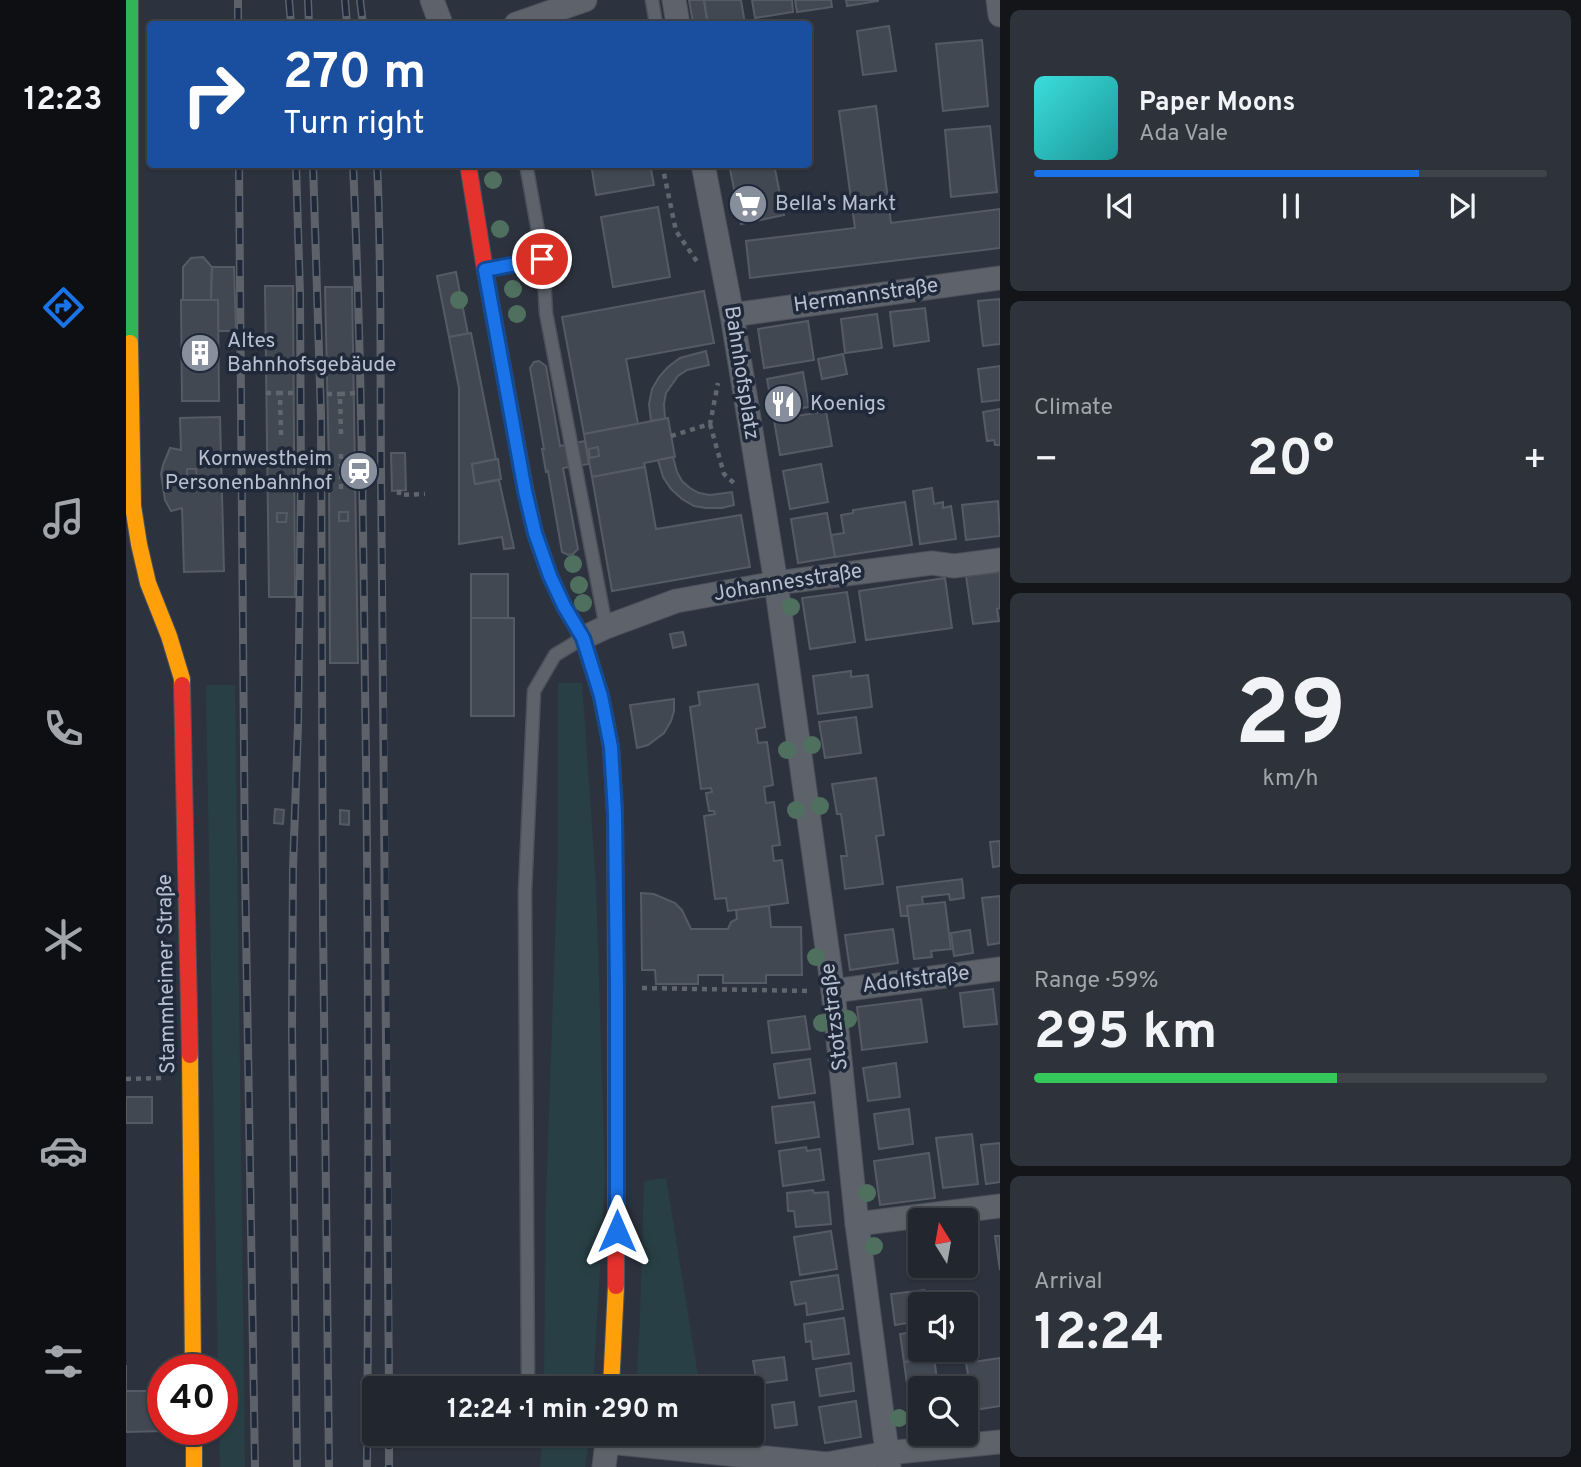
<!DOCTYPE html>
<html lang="en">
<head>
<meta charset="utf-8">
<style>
  body { margin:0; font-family:Overpass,sans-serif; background:#2e323a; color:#f1f3f6; height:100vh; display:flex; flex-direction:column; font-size:26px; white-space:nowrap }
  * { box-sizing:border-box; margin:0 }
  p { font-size:23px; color:#a2a5aa }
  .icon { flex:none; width:38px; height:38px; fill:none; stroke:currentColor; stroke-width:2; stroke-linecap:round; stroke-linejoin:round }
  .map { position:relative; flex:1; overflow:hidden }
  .sheet { display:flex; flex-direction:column; gap:10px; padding:10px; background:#131519; width:581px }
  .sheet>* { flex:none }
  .top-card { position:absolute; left:21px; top:21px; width:665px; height:147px; border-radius:7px; box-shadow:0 2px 5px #0004,0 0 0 2px #3f434a; background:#1a4fa0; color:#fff; overflow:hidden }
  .needle { width:46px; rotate:349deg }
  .fabs { position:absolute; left:782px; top:1208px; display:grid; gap:14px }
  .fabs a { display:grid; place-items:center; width:70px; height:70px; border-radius:7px; background:#22262e; box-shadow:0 2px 5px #0004,0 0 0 2px #3f434a; font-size:35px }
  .speed { position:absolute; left:21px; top:1354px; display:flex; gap:14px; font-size:35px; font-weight:700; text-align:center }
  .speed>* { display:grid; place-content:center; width:91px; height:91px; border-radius:50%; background:#22262e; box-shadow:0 2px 5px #0004,0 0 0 2px #3f434a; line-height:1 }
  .speed .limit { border:10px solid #d22; background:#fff; color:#111 }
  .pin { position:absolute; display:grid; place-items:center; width:60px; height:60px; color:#fff; margin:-30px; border:4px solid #fff; border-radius:50%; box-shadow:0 2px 7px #0007 }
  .me { position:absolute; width:77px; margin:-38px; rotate:0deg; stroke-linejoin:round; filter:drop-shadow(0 0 5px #0008) }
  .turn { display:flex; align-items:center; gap:24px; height:147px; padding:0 21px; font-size:32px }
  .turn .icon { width:91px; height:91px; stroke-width:2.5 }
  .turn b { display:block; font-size:49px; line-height:60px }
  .big { font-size:52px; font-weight:700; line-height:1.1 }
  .sheet .card { flex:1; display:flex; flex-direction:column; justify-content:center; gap:10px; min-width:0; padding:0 24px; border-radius:10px; background:#2e323a }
  .sheet .dial { align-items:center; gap:0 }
  .dial b { font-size:91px; line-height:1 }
  .song { display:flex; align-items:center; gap:21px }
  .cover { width:84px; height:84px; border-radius:10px; background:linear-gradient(135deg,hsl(180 70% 55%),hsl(180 70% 35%)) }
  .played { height:7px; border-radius:4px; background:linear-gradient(90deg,#1a73e8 75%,#3f434a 75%) }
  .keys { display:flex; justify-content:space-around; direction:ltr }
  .heat { display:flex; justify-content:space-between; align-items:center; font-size:38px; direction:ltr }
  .charge { height:10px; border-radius:5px; background:linear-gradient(90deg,#34c759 59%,#3f434a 0) }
  .trip { position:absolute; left:236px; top:1376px; width:402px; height:70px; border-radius:7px; background:#22262e; box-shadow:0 2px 5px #0004,0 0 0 2px #3f434a; font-weight:700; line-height:70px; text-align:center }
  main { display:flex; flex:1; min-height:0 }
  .menu { display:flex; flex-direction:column; width:126px; justify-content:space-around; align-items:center; background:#0e0f12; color:#a2a5aa }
  .menu .icon { width:49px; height:49px }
  .menu .on { color:#1a73e8 }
  .menu b { font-size:32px; color:#f1f3f6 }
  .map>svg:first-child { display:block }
  .green { fill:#284045 }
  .building { fill:#424852; stroke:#555b65; stroke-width:2 }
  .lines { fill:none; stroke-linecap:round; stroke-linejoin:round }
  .lane-casing { stroke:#4b505a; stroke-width:15 }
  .street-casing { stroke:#4b505a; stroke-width:25 }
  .fast-casing { stroke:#4b505a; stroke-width:18 }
  .slow-casing { stroke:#4b505a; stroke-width:18 }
  .jam-casing { stroke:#4b505a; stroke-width:18 }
  .path { stroke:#60666d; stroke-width:4.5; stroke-dasharray:5 5; stroke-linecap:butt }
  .lane { stroke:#5e636b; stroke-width:12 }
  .street { stroke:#5e636b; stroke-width:23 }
  .fast { stroke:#30b455; stroke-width:16 }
  .slow { stroke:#ff9f0a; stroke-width:16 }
  .jam { stroke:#e5322d; stroke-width:16 }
  .rail-casing { stroke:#5c616a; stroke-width:8 }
  .rail { stroke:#1f293a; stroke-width:5; stroke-dasharray:16; stroke-linecap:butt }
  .tree { fill:#50705f }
  .route-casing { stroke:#114b97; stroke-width:18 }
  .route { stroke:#1a73e8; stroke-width:12 }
  .labels { text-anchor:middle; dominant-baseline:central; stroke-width:7; stroke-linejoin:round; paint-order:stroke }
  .poi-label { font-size:21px; fill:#b8c0ce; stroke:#1f293a; text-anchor:start }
  .street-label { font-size:21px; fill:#b8c0ce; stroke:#1f293a }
</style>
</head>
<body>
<main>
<nav class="menu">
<b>12:23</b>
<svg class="icon on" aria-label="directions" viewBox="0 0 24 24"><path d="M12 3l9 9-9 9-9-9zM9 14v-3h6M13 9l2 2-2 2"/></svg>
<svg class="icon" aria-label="music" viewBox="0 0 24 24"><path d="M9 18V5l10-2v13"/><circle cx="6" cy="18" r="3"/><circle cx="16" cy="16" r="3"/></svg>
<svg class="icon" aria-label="phone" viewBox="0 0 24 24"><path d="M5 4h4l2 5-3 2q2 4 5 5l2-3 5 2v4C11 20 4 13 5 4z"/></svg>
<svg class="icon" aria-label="climate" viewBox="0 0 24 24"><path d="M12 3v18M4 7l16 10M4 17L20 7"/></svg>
<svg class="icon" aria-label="car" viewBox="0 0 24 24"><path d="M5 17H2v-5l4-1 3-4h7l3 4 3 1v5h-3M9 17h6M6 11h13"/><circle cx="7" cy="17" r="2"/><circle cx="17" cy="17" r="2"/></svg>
<svg class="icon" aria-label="filters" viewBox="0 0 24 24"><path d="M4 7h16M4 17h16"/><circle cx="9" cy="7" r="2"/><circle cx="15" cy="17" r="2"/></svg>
</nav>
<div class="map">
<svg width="874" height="1467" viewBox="0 0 874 1467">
  <rect width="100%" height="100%" fill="#2d333e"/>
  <g class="green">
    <polygon points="432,683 456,683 470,885 479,1179 467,1388 418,1388 420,1201 432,856"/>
    <polygon points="80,685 109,685 119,1467 94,1467 93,1430 96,1430 96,1370 92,1370"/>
    <polygon points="540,1178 574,1388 510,1388 514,1321 518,1181"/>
    <polygon points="417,1433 464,1433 459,1467 414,1467"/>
  </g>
  <g class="building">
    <polygon points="563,0 578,0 581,21 567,23"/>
    <polygon points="578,0 615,0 619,24 582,24"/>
    <polygon points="626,0 666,0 667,12 629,18"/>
    <polygon points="669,0 705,0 706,7 671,12"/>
    <polygon points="720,0 752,0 752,1 721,6"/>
    <polygon points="763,26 770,71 737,75 731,31"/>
    <polygon points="856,40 862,106 817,111 810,44"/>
    <polygon points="750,106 765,223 874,209 874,248 624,278 620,241 729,228 713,111"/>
    <polygon points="864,126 871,192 825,197 819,130"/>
    <polygon points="465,164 524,164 528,185 470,195"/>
    <polygon points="603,164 648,164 658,215 615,224"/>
    <polygon points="532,207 544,277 487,287 475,217"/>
    <polygon points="77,257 86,267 85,300 57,301 57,267 65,258"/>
    <polygon points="86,267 108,267 110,331 92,331 92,300 85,300"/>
    <polygon points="330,272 342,334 323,337 311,276"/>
    <polygon points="139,286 167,286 169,597 143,597"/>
    <polygon points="199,287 226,287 232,663 204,663 203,467"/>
    <polygon points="578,291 588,343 500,359 512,424 458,434 436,317"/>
    <polygon points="874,299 874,344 857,346 852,301"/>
    <polygon points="55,300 92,300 93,401 56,401"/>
    <polygon points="799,308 803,341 768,346 764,312"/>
    <polygon points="751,314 756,348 719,353 715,319"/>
    <polygon points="682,321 688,360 638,368 632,329"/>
    <polygon points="345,333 370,459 346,464 349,484 373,480 388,548 378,549 376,537 333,544 333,388 323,337"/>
    <polygon points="580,351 583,365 561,370 552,376 540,393 538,404 539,419 525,421 523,404 526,389 533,377 542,367 554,358"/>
    <polygon points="717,354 721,374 696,379 692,359"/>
    <polygon points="413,361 420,366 434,446 459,441 463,464 437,468 452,549 447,554 442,555 436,552 422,471 420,472 416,449 418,449 404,368 408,362"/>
    <polygon points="874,366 874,400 856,402 852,369"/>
    <polygon points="677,372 683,407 647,413 641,379"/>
    <polygon points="874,409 874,445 869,445 868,440 861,441 857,412"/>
    <polygon points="700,411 706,446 654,455 648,420"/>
    <polygon points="94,417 98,571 58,572 56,508 45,511 39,500 35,474 37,465 44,448 55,450 54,418"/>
    <polygon points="542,418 549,457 518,463 519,467 466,477 458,434"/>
    <polygon points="472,447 473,456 464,458 463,449"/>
    <polygon points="265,453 279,453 280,490 266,491"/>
    <polygon points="547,457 551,472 556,481 564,488 573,493 584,495 606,492 608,505 596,508 580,508 568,506 556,499 545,489 537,477 532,460"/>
    <polygon points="372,459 375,479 349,484 346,464"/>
    <polygon points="695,464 702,502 664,509 657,471"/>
    <polygon points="519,467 530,529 615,515 624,567 486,591 466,477"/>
    <polygon points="61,469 70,469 71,478 61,478"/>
    <polygon points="806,488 808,504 817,502 817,508 825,506 830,539 794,544 787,491"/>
    <polygon points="872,501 874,536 840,540 836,505"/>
    <polygon points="779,502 786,545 709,557 705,535 718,533 715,515 727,513 727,510"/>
    <rect x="213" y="512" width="9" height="9"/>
    <polygon points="151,513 161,513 160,522 151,522"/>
    <polygon points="701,513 709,557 672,563 665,519"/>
    <polygon points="874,572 874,608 871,609 873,621 847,624 840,576"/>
    <rect x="345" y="574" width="37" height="44"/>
    <polygon points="819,578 826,628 740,640 733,591"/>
    <polygon points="721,592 729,642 684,649 676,598"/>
    <rect x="345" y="618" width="43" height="98"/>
    <polygon points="557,632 560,645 547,648 544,634"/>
    <polygon points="725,671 725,677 742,675 746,707 692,714 687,676"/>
    <polygon points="632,684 639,727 630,729 632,743 641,742 647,785 638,787 640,803 648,802 654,845 646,846 648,861 656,860 662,903 602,911 600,898 589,899 578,816 589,814 588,811 583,811 580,793 586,792 585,788 575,789 564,707 574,705 572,692"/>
    <polygon points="548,699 548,711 545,721 538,733 522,745 511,748 504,705"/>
    <polygon points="730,717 735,753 699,758 693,722"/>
    <polygon points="750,778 758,835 750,836 757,884 719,889 715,856 721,856 715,814 711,814 706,784"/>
    <polygon points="149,809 158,810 157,824 148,823"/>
    <polygon points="214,810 223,811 223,825 214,824"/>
    <polygon points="874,841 874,866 867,867 864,842"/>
    <polygon points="836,879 838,898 824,900 823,894 796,897 797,905 781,906 782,916 775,916 771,887"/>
    <polygon points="515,893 528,894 549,903 556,910 565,929 602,929 605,922 611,919 610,910 643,906 645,927 675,927 676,975 640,975 640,983 597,983 597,975 572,975 572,984 530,984 529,970 516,970"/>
    <polygon points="874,896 874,943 862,945 856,898"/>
    <polygon points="819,902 825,949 805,951 806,957 788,959 781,906"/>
    <polygon points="767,929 772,963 724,970 719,935"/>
    <polygon points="844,930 847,953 828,956 825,933"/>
    <polygon points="867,989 871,1024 838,1027 834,993"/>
    <polygon points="795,999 801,1042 736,1050 731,1007"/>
    <polygon points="679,1016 684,1049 646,1053 642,1021"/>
    <polygon points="684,1059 689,1093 653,1098 648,1064"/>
    <polygon points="770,1063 774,1097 742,1101 737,1068"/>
    <rect x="0" y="1097" width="26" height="26"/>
    <polygon points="688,1102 693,1137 650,1143 646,1107"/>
    <polygon points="783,1109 787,1144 753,1149 748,1114"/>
    <polygon points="846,1134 852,1184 817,1188 810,1138"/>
    <polygon points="874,1143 874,1182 860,1184 855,1145"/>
    <polygon points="680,1147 681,1151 694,1149 698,1180 657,1186 653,1151"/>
    <polygon points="803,1153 809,1198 754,1205 748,1161"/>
    <polygon points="687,1190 688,1193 702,1192 705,1224 670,1227 668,1211 662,1211 661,1193"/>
    <polygon points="847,1228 851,1255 840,1257 840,1229"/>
    <polygon points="705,1231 711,1269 674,1275 668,1237"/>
    <polygon points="869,1236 874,1236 874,1270"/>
    <polygon points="794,1237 794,1265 817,1265 817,1268 789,1272 784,1238"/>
    <polygon points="712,1275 717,1309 681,1315 680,1303 669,1305 665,1282"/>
    <polygon points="798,1290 799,1304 794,1304 794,1321 769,1325 765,1294"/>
    <polygon points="718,1318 723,1354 687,1359 685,1341 680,1342 678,1324"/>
    <polygon points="794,1331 794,1349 807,1349 808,1358 778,1362 774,1334"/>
    <polygon points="658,1357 661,1380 631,1384 627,1361"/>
    <polygon points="808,1358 812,1386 782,1391 778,1362"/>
    <polygon points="874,1358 874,1406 848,1410 840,1363"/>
    <polygon points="725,1363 728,1391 694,1396 690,1369"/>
    <polygon points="0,1365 0,1391 37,1391 37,1431 0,1432"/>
    <polygon points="794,1389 794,1418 786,1419 782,1391"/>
    <polygon points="730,1401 735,1437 699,1443 693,1407"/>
    <polygon points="668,1402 671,1425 649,1428 646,1405"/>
  </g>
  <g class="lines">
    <g class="lane-casing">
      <g id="lane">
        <polyline points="526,0 530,24"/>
        <polyline points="400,164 417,259"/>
        <polyline points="362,270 417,259 420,313 480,627"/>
        <polyline points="402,1382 399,892 408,691 429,655 457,638"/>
      </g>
    </g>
    <g class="street-casing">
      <g id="street">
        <polyline points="306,0 315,24"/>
        <polyline points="548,0 552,24"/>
        <polyline points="872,0 874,15"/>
        <polyline points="390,24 459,0"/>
        <polyline points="577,164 606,315 650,583 707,991 731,1224 763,1467"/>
        <polyline points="606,315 874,278"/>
        <polyline points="457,638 480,627 550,601 650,583 806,563 828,566 874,560"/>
        <polyline points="707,991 874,969"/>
        <polyline points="731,1224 874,1206"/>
        <polyline points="482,1442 701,1464 761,1453 874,1442"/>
        <polyline points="478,1467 482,1433"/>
      </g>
    </g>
    <g class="fast-casing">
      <g id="fast">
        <polyline points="4,343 4,0"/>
        <polyline points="399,489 409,533 424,576 438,606 457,638 475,696 485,747 489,813 490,978"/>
      </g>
    </g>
    <g class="slow-casing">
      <g id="slow">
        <polyline points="4,343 7,506 13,544 22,583 43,636 56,679 56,685"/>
        <polyline points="64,1055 67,1370"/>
        <polyline points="485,1388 490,1286"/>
        <polyline points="68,1430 68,1467"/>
      </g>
    </g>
    <g class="jam-casing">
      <g id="jam">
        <polyline points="342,164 359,270 399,489"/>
        <polyline points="56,685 64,1055"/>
        <polyline points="490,1286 490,978"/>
      </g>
    </g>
    <g class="path">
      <polyline points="536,164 550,231 572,263"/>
      <polyline points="140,393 154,393"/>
      <polyline points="201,394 214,394"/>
      <polyline points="584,424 598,474 609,484"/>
      <polyline points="215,434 214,394 231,393"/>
      <polyline points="155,435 154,393 170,393"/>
      <polyline points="545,436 584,424 592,383"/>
      <polyline points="215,454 215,491"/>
      <polyline points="273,490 273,495 299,494"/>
      <polyline points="516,988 686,991"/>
      <polyline points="0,1079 38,1078"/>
    </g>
    <use href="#lane" class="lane"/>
    <use href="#street" class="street"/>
    <use href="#fast" class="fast"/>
    <use href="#slow" class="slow"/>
    <use href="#jam" class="jam"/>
    <g class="rail-casing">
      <g id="rail">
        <polyline points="163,0 165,24"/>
        <polyline points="182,0 183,24"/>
        <polyline points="219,0 221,24"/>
        <polyline points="234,0 237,24"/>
        <polyline points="112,24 112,0"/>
        <polyline points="113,164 119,870 129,1467"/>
        <polyline points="170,164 174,294 175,482 172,726 167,868 166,1028 171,1467"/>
        <polyline points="187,164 195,416 197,924 203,1467"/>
        <path d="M227,164C235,339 237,513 239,688C243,948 243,1207 241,1467"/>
        <path d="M251,164C256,267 254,369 255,472C259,777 263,1082 263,1388"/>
        <polyline points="263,1433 263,1467"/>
      </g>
    </g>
    <use href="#rail" class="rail"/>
  </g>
  <g class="tree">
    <circle cx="367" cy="180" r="9"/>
    <circle cx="374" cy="229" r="9"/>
    <circle cx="387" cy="289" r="9"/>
    <circle cx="333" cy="300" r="9"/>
    <circle cx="391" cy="314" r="9"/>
    <circle cx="447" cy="564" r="9"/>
    <circle cx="453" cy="585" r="9"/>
    <circle cx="457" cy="603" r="9"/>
    <circle cx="665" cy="607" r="9"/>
    <circle cx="686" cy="745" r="9"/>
    <circle cx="661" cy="750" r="9"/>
    <circle cx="694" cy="806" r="9"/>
    <circle cx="670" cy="810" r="9"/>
    <circle cx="690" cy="957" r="9"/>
    <circle cx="722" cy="1019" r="9"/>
    <circle cx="696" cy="1023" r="9"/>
    <circle cx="741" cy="1193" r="9"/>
    <circle cx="748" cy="1246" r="9"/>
    <circle cx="773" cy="1418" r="9"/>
  </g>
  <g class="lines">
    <g class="route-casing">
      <polyline id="route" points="416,259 359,270 399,491 409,533 424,576 438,606 457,638 475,696 485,747 489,813 491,988 491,1231"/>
    </g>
    <use href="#route" class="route"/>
  </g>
  <defs>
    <g id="supermarket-disc" transform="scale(2.0125)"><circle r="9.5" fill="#878f9c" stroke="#1f293a"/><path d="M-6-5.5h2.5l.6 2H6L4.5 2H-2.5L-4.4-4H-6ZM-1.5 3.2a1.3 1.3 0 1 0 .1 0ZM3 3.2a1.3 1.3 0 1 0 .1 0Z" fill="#fff"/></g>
    <g id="building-disc" transform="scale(2.0125)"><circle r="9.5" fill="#878f9c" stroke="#1f293a"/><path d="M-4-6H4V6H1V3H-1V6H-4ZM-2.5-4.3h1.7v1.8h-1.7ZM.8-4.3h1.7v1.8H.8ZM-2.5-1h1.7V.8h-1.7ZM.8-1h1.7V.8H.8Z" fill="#fff"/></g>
    <g id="restaurant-disc" transform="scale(2.0125)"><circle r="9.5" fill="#878f9c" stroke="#1f293a"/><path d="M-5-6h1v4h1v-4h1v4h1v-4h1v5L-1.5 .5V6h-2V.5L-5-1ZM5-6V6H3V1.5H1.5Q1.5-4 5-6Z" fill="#fff"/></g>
    <g id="station-disc" transform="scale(2.0125)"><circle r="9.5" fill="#878f9c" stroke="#1f293a"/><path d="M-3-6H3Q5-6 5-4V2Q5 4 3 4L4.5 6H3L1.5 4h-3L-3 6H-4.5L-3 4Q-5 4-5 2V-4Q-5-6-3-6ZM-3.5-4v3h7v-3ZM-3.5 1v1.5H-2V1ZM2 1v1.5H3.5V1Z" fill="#fff"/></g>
  </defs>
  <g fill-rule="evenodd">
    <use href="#supermarket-disc" x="622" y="204"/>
    <use href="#building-disc" x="74" y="353"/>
    <use href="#restaurant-disc" x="657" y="404"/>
    <use href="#station-disc" x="233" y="471"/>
  </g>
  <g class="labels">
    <g class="poi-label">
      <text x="649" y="204">Bella's Markt</text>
      <text x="101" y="341">Altes<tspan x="101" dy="24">Bahnhofsgebäude</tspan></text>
      <text x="684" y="404">Koenigs</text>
      <text x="206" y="459" text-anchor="end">Kornwestheim<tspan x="206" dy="24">Personenbahnhof</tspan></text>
    </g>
    <g class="street-label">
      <text transform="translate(740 296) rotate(-8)">Hermannstraße</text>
      <text transform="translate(615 373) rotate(81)">Bahnhofsplatz</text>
      <text transform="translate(662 583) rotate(-9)">Johannesstraße</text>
      <text transform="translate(41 974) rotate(-91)">Stammheimer Straße</text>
      <text transform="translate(790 980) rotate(-7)">Adolfstraße</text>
      <text transform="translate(709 1017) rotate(-97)">Stotzstraße</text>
    </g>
  </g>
</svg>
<div class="fabs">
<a><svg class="needle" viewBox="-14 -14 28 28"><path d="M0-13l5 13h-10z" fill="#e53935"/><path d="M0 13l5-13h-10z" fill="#a2a5aa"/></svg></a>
<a><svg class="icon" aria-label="sound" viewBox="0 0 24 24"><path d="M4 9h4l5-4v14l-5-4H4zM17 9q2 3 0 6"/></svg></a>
<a><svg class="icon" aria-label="search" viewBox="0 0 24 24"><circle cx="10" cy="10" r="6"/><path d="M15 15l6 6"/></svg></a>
</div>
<div class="speed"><div class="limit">40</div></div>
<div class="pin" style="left:416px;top:259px;background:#d93025"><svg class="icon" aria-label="arrive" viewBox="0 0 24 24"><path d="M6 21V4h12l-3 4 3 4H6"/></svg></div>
<svg class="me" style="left:491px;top:1231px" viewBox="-20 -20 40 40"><path d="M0-17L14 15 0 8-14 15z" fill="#1a73e8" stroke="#fff" stroke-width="4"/></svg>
<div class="trip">12:24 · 1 min · 290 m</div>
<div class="top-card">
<div class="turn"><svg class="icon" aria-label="right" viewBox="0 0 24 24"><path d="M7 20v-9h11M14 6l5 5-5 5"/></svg><div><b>270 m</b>Turn right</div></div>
</div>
</div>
<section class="sheet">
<div class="card">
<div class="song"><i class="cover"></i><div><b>Paper Moons</b><p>Ada Vale</p></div></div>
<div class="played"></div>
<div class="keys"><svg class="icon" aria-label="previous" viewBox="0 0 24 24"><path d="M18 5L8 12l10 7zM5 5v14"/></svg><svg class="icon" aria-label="pause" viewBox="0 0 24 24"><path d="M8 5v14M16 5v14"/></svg><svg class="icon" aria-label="next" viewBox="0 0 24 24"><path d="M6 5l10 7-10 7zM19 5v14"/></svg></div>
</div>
<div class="card"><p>Climate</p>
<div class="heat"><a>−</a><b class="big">20°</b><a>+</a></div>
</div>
<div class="card dial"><b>29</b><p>km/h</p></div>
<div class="card"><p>Range · 59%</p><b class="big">295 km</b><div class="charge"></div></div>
<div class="card"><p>Arrival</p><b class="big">12:24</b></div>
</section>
</main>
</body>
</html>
